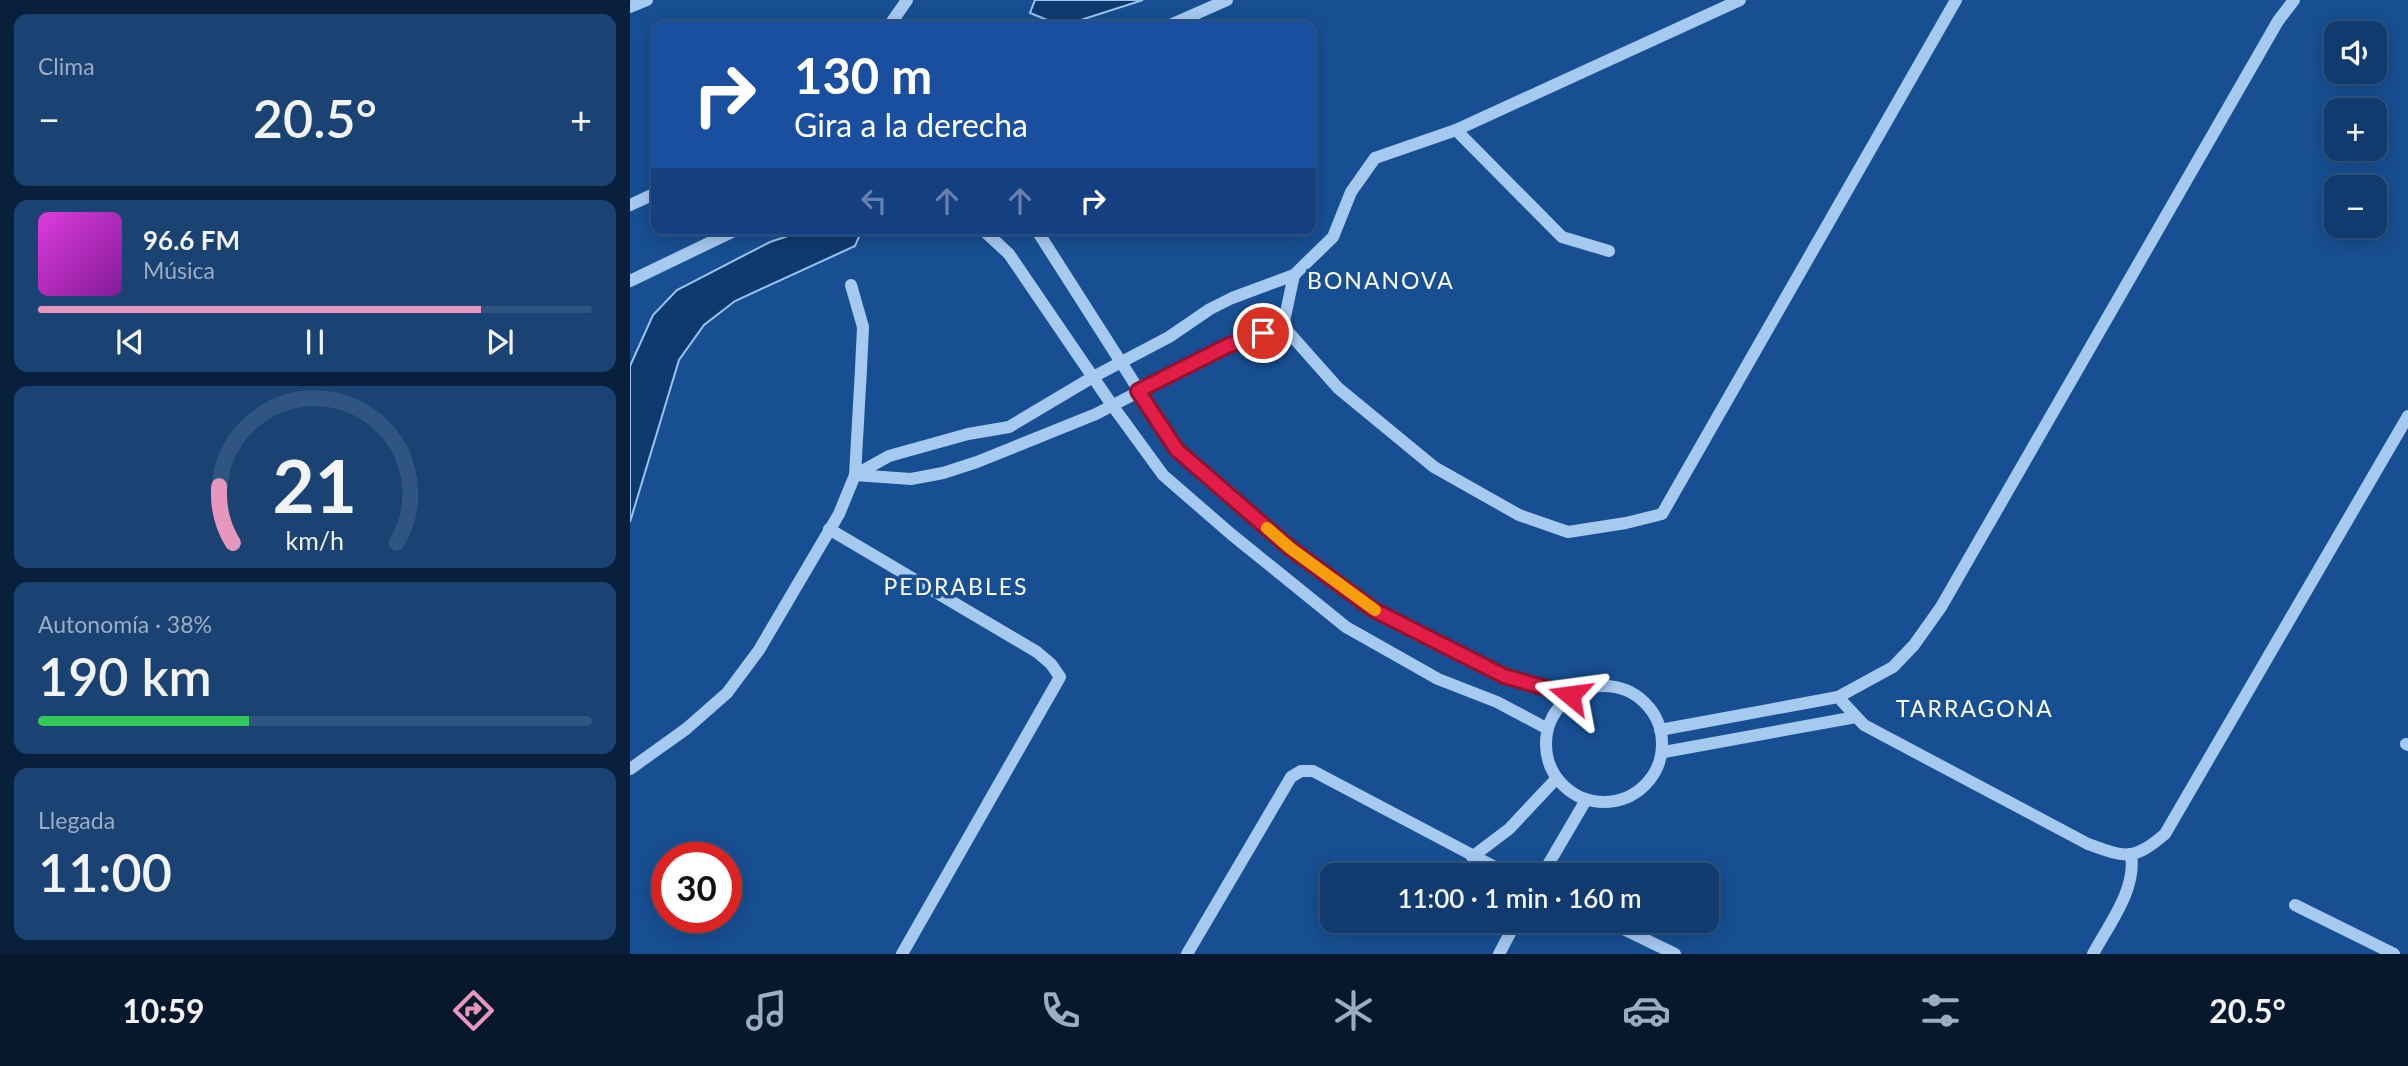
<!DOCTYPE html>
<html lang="es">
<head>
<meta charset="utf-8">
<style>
  body { margin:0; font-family:Lato,sans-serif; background:#1a4273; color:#f1f3f6; height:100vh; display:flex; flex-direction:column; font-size:26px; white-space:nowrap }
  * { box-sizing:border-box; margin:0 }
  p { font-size:23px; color:#9cadc2 }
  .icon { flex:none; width:38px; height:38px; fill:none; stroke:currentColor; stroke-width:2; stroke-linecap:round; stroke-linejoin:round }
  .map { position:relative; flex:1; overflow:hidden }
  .panel { display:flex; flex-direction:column; gap:14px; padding:14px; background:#09203c; width:630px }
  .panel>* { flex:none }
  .banner { position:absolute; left:21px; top:21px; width:665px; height:214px; border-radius:14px; box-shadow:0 4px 18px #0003,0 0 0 2px #305581; background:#1a4fa0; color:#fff; overflow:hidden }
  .controls { position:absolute; left:1694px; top:21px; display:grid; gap:14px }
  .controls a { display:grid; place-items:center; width:63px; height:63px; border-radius:14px; background:#113b6e; box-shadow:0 4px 18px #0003,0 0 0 2px #305581; font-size:35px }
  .speed { position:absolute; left:21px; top:842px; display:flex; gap:14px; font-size:35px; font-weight:700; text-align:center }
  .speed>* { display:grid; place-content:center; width:91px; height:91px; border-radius:50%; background:#113b6e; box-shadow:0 4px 18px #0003,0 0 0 2px #305581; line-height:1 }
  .speed .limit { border:10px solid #d22; background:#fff; color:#111 }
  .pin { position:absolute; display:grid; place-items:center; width:60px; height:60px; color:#fff; margin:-30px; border:4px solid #fff; border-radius:50%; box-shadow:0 2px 7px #0007 }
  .me { position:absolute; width:77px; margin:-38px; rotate:286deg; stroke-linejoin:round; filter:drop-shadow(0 0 5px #0008) }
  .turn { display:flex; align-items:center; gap:24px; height:147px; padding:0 28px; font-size:32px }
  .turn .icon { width:91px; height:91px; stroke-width:2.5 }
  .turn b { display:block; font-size:49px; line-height:60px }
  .lanes { display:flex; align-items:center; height:66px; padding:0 28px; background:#0003; justify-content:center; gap:35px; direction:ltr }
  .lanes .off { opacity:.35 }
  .big { font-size:52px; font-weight:600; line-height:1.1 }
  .panel .tile { flex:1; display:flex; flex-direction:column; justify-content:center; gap:10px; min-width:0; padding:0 24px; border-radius:14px; background:#1a4273 }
  .panel .dial { align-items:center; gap:0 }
  .dial svg { height:182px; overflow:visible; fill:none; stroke:#305581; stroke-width:7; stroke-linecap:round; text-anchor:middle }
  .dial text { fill:#f1f3f6; stroke:none }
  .song { display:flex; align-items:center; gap:21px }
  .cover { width:84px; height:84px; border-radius:10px; background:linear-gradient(135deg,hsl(300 70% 55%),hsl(290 70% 35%)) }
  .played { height:7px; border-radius:4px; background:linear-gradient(90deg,#e797bd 80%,#305581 80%) }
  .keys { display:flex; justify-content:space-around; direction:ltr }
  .heat { display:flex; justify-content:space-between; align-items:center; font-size:38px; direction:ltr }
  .charge { height:10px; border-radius:5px; background:linear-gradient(90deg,#34c759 38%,#305581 0) }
  .trip { position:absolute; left:690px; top:863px; width:399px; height:70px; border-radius:14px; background:#113b6e; box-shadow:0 4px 18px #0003,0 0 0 2px #305581; font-weight:600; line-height:70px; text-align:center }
  .tab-bar { display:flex; height:112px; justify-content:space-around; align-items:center; background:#07182c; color:#9cadc2 }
  .tab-bar .icon { width:49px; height:49px }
  .tab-bar .selected { color:#e797bd }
  .tab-bar b { font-size:32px; color:#f1f3f6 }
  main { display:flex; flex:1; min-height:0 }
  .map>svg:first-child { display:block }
  .water { fill:#0f3a6f; stroke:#99c4f2; stroke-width:2 }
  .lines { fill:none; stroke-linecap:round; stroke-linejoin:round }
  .minor { stroke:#a6c9f0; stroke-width:12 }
  .route-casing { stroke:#92132f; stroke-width:18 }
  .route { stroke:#e11d48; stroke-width:12 }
  .slow { stroke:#f59e0b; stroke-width:12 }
  .labels { text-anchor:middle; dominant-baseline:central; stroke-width:7; stroke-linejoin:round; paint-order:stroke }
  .neighbourhood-label { font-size:23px; letter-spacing:2px; fill:#fff; stroke:#174f92 }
</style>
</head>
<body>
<main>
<section class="panel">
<div class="tile"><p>Clima</p>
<div class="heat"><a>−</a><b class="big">20.5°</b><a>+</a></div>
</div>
<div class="tile">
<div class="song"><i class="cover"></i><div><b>96.6 FM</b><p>Música</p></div></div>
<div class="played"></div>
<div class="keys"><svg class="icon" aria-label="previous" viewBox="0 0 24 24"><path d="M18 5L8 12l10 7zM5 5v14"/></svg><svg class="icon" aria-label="pause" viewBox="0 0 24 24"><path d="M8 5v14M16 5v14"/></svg><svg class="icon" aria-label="next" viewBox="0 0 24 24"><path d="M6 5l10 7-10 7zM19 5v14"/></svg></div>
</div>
<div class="tile dial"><svg viewBox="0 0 100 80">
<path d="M14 69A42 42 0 1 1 86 69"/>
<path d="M14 69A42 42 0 0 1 8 44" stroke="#e797bd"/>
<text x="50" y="56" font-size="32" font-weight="700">21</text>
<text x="50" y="72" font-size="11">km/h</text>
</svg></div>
<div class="tile"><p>Autonomía · 38%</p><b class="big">190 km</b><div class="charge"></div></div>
<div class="tile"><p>Llegada</p><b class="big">11:00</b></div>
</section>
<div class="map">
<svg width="1778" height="954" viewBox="0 0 1778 954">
  <rect width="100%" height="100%" fill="#174f92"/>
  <g class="water">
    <polygon points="405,0 513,0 432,26 400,13"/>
    <polygon points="179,229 230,229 231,232 225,246 105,301 74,325 49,360 0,522 0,366 23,315 47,290 140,242"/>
  </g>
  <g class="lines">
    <g class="minor">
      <polyline points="0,7 17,0"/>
      <polyline points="259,26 277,0"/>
      <polyline points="538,26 597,0"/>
      <polyline points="826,130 932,237 979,251"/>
      <polyline points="0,205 26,193"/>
      <polyline points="352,229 379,254 482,405 533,475 601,534 716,627 808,679 867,702 916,728"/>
      <polyline points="406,229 547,450 660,548 744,609 874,676 940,695"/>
      <polyline points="0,281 108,229"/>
      <polyline points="653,326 664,275"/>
      <polyline points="225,475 281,479 313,473 347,462 466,414 597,346 653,326 708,388 804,467 889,515 938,532 996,523 1032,514 1326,0"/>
      <polyline points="225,475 259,456 338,434 379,427 463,377 539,337 580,309 602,298 664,275 703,237 721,192 745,158 826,130 1110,0"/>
      <polyline points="199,529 407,652 421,664 430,677 272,954"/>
      <circle cx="974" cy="744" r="58"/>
      <path d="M1208,697L1234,725L1458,844C1496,858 1503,861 1535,834L1778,416"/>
      <polyline points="1030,730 1208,697 1263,667 1284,645 1311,607 1648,21 1664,0"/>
      <polyline points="1776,744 1778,745"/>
      <polyline points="1034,752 1226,717"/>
      <polyline points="0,769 56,729 97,693 129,650 209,514 225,475 231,369 233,327 221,285"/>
      <polyline points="842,857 879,829 926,779"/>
      <polyline points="912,875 956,800"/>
      <polyline points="1665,905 1764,954"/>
      <polyline points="975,920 1045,954"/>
      <polyline points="557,954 661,777 671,771 683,771 880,875"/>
      <polyline points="869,954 887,920"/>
      <path d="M1463,954C1479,924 1507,889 1501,854"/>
    </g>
  </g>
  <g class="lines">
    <g class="route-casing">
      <polyline id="route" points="633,333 597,346 508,391 547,450 660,548 744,610 874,676 940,695"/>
    </g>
    <use href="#route" class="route"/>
    <polyline class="slow" points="637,528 660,548 745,610"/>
  </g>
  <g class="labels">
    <g class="neighbourhood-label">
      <text x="751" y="280">BONANOVA</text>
      <text x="326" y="586">PEDRABLES</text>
      <text x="1345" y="708">TARRAGONA</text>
    </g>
  </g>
</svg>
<div class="controls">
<a><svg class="icon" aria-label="sound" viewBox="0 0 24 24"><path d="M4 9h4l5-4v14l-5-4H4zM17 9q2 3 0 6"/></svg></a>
<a>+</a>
<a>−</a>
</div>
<div class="speed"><div class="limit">30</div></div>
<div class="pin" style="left:633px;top:333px;background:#d93025"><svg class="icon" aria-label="arrive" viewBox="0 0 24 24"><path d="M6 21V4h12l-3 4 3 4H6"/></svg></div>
<svg class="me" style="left:940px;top:695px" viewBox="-20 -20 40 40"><path d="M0-17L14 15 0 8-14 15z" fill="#e11d48" stroke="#fff" stroke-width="4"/></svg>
<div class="trip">11:00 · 1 min · 160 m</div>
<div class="banner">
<div class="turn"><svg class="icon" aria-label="right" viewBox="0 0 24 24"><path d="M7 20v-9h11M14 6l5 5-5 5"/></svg><div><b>130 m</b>Gira a la derecha</div></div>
<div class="lanes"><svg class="icon off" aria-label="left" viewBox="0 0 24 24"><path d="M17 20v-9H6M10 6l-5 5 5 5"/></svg><svg class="icon off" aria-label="ahead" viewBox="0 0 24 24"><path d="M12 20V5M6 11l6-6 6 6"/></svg><svg class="icon off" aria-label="ahead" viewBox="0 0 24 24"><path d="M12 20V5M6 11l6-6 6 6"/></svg><svg class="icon" aria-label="right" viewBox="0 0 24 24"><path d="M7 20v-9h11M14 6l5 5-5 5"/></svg></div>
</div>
</div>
</main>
<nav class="tab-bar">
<b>10:59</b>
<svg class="icon selected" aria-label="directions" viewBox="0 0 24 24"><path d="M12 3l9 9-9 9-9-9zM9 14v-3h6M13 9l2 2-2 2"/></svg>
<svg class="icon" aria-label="music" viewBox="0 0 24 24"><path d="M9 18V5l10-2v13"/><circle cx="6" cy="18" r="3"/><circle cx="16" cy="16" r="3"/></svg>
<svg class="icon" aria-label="phone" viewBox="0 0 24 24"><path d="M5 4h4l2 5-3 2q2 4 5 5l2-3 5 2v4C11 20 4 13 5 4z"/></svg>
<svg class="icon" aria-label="climate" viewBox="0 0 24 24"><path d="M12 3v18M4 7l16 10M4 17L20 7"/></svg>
<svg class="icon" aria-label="car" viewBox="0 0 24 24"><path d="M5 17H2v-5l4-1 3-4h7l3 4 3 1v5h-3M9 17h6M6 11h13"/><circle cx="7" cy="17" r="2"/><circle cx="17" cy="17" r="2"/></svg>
<svg class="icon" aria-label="filters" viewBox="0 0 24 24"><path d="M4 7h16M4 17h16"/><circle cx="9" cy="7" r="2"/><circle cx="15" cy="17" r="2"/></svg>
<b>20.5°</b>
</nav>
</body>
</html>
